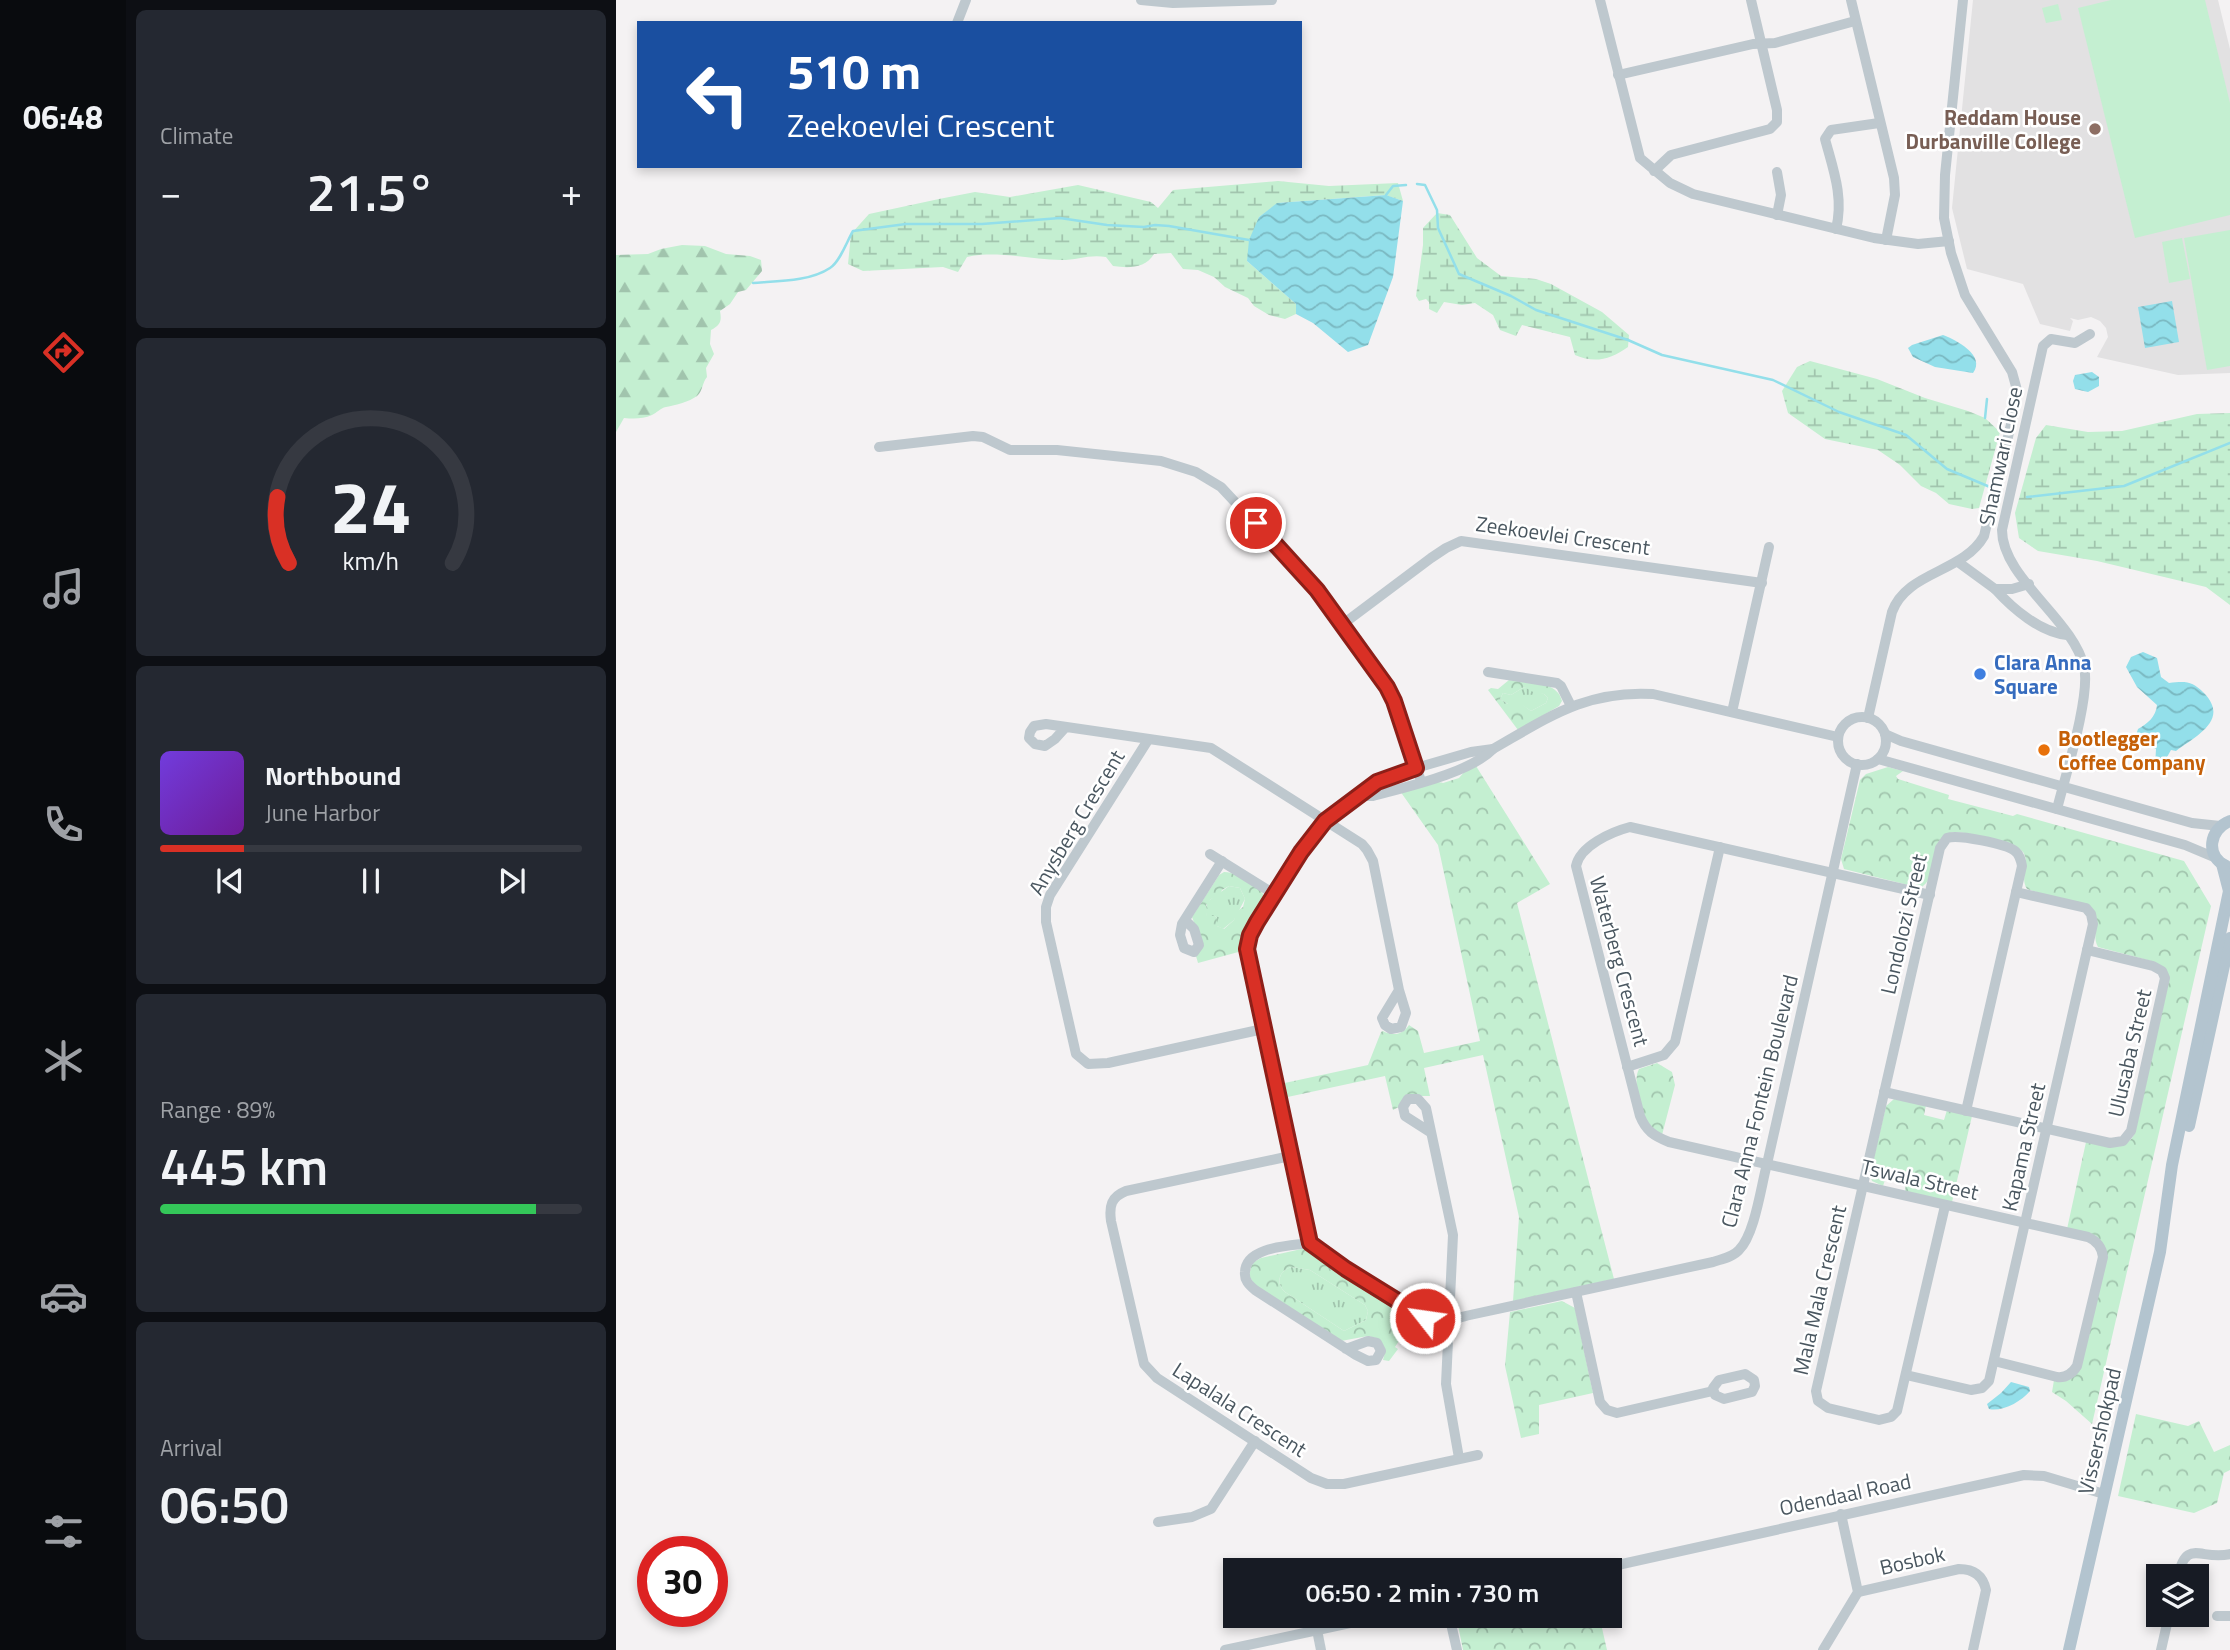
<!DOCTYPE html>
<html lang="en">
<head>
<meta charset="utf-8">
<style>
  body { margin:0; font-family:"Titillium Web",sans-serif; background:#242831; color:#f1f3f6; height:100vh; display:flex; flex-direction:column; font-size:26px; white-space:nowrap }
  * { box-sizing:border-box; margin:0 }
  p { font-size:23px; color:#9ea1a6 }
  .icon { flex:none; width:38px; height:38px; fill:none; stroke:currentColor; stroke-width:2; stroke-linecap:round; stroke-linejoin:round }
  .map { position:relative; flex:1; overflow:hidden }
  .sheet { display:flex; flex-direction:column; gap:10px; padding:10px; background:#0d0f14; width:490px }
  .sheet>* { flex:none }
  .top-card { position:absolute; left:21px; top:21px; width:665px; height:147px; border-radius:0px; box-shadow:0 4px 10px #0003; background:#1a4fa0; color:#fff; overflow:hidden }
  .tools { position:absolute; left:1530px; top:1564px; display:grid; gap:14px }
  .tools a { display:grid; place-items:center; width:63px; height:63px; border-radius:0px; background:#171b24; box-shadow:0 4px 10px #0003; font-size:35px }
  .speed { position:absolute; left:21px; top:1536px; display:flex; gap:14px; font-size:35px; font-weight:700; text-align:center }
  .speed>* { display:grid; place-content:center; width:91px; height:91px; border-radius:50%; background:#171b24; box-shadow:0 4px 10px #0003; line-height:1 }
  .speed .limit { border:10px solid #d22; background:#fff; color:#111 }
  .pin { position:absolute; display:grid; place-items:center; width:60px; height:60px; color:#fff; margin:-30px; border:4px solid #fff; border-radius:50%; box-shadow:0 2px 7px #0007 }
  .me { position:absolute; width:77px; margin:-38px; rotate:300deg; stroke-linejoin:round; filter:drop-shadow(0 0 5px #0008) }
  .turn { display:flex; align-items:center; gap:24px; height:147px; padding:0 35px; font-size:32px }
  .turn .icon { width:91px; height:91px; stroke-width:2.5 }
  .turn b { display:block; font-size:49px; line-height:60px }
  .big { font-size:52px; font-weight:600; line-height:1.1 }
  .sheet .widget { flex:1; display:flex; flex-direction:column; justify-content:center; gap:10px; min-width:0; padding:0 24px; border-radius:10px; background:#242831 }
  .sheet .dial { align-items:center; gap:0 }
  .dial svg { height:182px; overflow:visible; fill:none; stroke:#363941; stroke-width:7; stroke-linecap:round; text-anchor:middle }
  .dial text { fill:#f1f3f6; stroke:none }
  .song { display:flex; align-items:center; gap:21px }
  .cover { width:84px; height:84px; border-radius:10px; background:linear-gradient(135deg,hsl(260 70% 55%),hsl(280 70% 35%)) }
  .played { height:7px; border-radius:4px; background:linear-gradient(90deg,#d93025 20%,#363941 20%) }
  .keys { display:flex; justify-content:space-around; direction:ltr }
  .heat { display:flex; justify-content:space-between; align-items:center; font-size:38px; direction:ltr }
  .charge { height:10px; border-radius:5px; background:linear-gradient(90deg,#34c759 89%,#363941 0) }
  .trip { position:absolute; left:607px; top:1558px; width:399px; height:70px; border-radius:0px; background:#171b24; box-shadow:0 4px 10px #0003; font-weight:600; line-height:70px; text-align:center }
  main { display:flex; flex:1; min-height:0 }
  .tabs { display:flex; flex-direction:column; width:126px; justify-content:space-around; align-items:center; background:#090b0e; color:#9ea1a6 }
  .tabs .icon { width:49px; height:49px }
  .tabs .current { color:#d93025 }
  .tabs b { font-size:32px; color:#f1f3f6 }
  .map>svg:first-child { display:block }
  .education { fill:#e2e1e2 }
  .grass { fill:url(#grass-tufts) }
  .forest { fill:url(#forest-firs) }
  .wetland { fill:url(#wetland-marsh) }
  .park { fill:url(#park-crowns); fill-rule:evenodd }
  .pitch { fill:#c4efd1 }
  .water { fill:url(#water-waves) }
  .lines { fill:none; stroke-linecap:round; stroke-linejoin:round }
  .stream { stroke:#93dfea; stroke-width:2.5 }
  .minor { stroke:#bec8ce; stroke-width:10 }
  .major { stroke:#b3c4cf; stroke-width:12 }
  .route-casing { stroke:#8d1f18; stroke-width:18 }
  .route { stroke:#d93025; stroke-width:12 }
  .education-dot { fill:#8d6e63; stroke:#fff; stroke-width:2.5 }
  .shop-dot { fill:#3f7fe0; stroke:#fff; stroke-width:2.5 }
  .food-dot { fill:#e8710a; stroke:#fff; stroke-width:2.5 }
  .labels { text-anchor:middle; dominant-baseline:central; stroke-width:5; stroke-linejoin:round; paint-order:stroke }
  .education-label { font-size:21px; font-weight:bold; fill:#785e54; stroke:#fff; text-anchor:end }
  .street-label { font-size:21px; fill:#4a5760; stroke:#fff }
  .shop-label { font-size:21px; font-weight:bold; fill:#366cbe; stroke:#fff; text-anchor:start }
  .food-label { font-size:21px; font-weight:bold; fill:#c56008; stroke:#fff; text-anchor:start }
</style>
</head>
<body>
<main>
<nav class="tabs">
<b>06:48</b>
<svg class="icon current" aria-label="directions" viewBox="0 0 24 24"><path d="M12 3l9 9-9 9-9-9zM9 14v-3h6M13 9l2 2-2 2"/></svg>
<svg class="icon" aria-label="music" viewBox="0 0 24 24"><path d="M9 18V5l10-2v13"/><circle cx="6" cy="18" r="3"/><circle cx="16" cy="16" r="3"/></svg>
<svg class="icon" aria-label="phone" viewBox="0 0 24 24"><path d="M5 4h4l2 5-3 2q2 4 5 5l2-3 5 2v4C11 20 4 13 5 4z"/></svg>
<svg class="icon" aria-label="climate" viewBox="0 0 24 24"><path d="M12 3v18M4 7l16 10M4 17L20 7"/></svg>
<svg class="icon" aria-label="car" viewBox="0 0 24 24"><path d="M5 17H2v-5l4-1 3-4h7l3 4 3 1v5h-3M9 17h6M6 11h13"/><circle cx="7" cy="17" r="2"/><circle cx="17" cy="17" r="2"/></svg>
<svg class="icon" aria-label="filters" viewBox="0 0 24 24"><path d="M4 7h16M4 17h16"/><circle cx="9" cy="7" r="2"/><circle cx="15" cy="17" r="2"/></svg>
</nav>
<section class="sheet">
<div class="widget"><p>Climate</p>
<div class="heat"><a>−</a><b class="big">21.5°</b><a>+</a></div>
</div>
<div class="widget dial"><svg viewBox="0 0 100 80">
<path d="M14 69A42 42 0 1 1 86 69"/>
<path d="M14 69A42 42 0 0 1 9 40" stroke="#d93025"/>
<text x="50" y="56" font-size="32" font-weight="700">24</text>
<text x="50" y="72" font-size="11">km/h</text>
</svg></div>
<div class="widget">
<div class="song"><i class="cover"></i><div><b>Northbound</b><p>June Harbor</p></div></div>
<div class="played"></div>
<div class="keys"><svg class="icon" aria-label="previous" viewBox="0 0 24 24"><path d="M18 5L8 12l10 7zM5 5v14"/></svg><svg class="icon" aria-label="pause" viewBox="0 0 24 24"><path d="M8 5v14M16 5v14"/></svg><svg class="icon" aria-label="next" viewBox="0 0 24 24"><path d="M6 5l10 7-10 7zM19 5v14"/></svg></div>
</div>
<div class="widget"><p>Range · 89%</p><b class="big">445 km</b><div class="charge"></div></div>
<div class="widget"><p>Arrival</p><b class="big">06:50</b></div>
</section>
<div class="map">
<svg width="1614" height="1650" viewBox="0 0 1614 1650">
  <defs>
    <pattern id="grass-tufts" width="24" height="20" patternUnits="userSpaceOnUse" patternTransform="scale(1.75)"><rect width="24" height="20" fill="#c4efd1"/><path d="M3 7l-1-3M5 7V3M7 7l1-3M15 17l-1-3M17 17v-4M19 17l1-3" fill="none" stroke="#a1c4ad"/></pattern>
    <pattern id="forest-firs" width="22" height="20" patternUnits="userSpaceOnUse" patternTransform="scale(1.75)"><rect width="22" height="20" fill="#c4efd1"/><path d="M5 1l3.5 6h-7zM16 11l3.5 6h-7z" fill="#a1c4ad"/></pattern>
    <pattern id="wetland-marsh" width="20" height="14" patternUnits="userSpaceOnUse" patternTransform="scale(1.75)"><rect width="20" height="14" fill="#c4efd1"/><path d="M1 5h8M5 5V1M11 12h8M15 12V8" fill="none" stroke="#a1c4ad"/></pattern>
    <pattern id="park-crowns" width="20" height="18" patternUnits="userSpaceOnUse" patternTransform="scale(1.75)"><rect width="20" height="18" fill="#c4efd1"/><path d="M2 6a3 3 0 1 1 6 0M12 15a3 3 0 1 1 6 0" fill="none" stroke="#a1c4ad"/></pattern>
    <pattern id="water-waves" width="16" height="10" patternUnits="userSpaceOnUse" patternTransform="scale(1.75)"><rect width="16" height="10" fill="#93dfea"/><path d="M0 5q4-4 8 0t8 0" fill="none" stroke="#7ab8c1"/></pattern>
  </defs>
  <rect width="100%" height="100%" fill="#f4f2f3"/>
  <polygon class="education" points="1357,0 1602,0 1614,49 1614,373 1562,375 1481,357 1492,337 1490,328 1484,321 1475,317 1462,320 1454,318 1457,321 1454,331 1424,324 1407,284 1351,269 1336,208"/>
  <g class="grass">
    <polygon points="908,687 928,694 932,698 930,703 915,711 906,705 892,704 884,699 887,693 895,695"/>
    <polygon points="613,886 624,888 629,899 618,920 607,929 601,926 601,918 599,916 590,916 591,902"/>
    <path d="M676,1267L694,1270L749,1305L752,1311L750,1320L728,1331L669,1292C659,1283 663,1270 676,1267Z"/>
  </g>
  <path class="forest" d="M66,245L89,246L110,254L134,256L145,260L146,271L130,290L122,292L114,304L104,311C106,322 104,325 95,330L94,344L98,354L90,368L91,377C86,383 87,391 81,396C73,402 60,405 50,407C44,408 41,413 36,415C27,419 18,419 8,418L0,432V255L32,254L45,249Z"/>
  <g class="wetland">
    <path d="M662,181L713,186L782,183L787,201L769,195L662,203L643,217L631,261L680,304V314L669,319L653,315L638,306L632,298L609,287L598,277L582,270L567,269L555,253L538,254C529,269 512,268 497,266L490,257C474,254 461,260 445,260C414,260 382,250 351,257L342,272L327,267L247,271L232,264L235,234L253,214L323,199L359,192L394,197L462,185L535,202L542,208L557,190Z"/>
    <path d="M821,213L834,215L861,258L885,276L920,279L935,284L986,312L1013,335L1012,347C995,359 979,364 959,355L954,337L906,325L900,336L884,330L877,315L859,303L846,305L828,302L821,313L813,309V302L810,299L803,301L800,296L807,245V228Z"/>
    <polygon points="1194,361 1261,379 1309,398 1352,411 1369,418 1384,432 1363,508 1356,509 1333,504 1320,493 1305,486 1284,465 1262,450 1209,439 1172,413 1166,391 1181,367"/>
    <polygon points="1614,413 1614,605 1590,587 1481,561 1422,551 1403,538 1399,513 1420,438 1430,425 1472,432 1506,431 1581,414"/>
  </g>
  <g class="park">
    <path d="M893,680C912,683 941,680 946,701L943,706L902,730L872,690L875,688L882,689ZM908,687L919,693L928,694L932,698L930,703L915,711L903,702L892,704L884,699L887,693L895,695Z"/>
    <path d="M860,766L934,884L901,903L998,1279L897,1301L903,1217L867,1055L808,1068L814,1096H804L777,1110L769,1076L667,1098L664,1084L752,1065L765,1032L767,1031C778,1037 787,1034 793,1025L802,1031L808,1053L864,1041L822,845L784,791L818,781L827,783L843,778L849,771Z"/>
    <path d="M1272,767L1287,771L1280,776L1282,779L1333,795L1332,799L1397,816L1401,814L1568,861L1595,906L1476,1424L1450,1401L1436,1392L1438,1380L1453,1379L1489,1247L1480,1236L1451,1229L1470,1142C1489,1146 1508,1154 1519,1133L1553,980L1547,967L1539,962L1482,947C1475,935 1485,923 1477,910L1411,889C1403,877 1415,864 1407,852C1400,843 1351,832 1339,832C1334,832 1328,835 1325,839C1312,852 1322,879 1304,888L1228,869L1225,859L1244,780L1250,774Z"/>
    <path d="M608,872C618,872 625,878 633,883C638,886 644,889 647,894C651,902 626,932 626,951L582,963L580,956L587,947L576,917L603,875ZM613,886L624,888L629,899L627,907L620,912L618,920L608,929L601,926V918L599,916H590L592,909L590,905L595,899L603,897L606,890Z"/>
    <path d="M1041,1063L1056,1072L1059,1085L1046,1135C1042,1132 1036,1128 1033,1124C1025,1112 1016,1081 1023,1069Z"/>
    <polygon points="1278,1099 1310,1105 1308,1115 1328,1120 1331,1110 1356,1116 1336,1202 1289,1191 1290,1182 1270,1177 1267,1186 1256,1181 1254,1174 1270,1106"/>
    <path d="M690,1248L798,1318L779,1347L782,1349L773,1361L767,1360L769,1352L760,1338L752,1336L725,1341L639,1285L633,1276L636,1263L645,1258ZM676,1267L694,1270L749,1305L752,1311L750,1320L728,1331L669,1292C659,1283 663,1270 676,1267Z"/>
    <polygon points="946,1301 959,1308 977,1393 923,1405 923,1434 905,1438 889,1366 894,1312"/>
    <polygon points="1520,1414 1572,1426 1583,1421 1598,1452 1614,1445 1614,1470 1608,1473 1601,1503 1578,1513 1502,1496"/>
    <polygon points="840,1615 983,1615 991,1650 847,1650"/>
  </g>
  <g class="pitch">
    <polygon points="1495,0 1589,0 1614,103 1614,215 1519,238 1462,8"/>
    <polygon points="1442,4 1446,20 1430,23 1426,8"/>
    <polygon points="1614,230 1614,366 1591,370 1568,238"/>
    <polygon points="1566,238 1574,279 1553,283 1546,242"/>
  </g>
  <g class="water">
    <polygon points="770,195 787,201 777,277 752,345 732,352 697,323 680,314 680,304 631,261 633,240 643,217 661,203"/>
    <polygon points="1556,301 1563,342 1529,348 1522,307"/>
    <path d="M1327,335C1340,340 1370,355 1357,373L1319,367L1297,357L1292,348L1296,345Z"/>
    <polygon points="1476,372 1483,377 1483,386 1472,392 1459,389 1457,381 1459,375"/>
    <path d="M1527,652L1541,658L1545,677L1553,683C1570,681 1576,681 1588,693C1614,720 1580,736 1560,751L1555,750L1546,766H1539L1540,749L1524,744L1520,735L1522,729C1531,724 1540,717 1541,705L1521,687L1510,667L1515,657Z"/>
    <path d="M1395,1382L1413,1387L1414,1391C1405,1402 1386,1412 1373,1409L1371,1404L1385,1393Z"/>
  </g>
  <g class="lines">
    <g class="stream">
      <polyline points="801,184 809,185 821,210 822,228 843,274 895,296 920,310 1012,340 1046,355 1157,380 1223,412 1290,435 1331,469 1374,487"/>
      <polyline points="770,195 777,186 790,185"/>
      <path d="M137,283C160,281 193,282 214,268C224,262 231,241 237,231L290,224H366L444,218L491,225L528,227L539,225L553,226L633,240"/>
      <polyline points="1369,418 1371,399"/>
      <polyline points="1411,497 1508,486 1614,443"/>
    </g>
    <g class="minor">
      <polyline points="525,0 557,3 656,0"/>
      <polyline points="984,0 1024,158 1054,183 1077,194 1258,238 1302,244 1333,241"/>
      <polyline points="1235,0 1278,178 1279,195 1270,240"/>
      <polyline points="341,23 350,0"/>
      <polyline points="1002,75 1137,44 1159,43 1239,21"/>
      <polyline points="1038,171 1055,155 1154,129 1161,122 1161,110 1135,0"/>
      <polyline points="1161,172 1165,195 1161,215"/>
      <path d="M1220,229C1228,197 1217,169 1209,139L1215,130L1263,123"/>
      <polyline points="263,447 357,436 367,437 394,450 441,450 545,461 580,472 605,487 701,590 771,687 778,701 805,781"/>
      <polyline points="1342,562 1379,589 1396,589 1413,584"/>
      <path d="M1379,589C1397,609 1424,632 1451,635"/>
      <polyline points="727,624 815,558 830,548 845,541 1146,583"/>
      <polyline points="872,672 941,683 945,686 955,706"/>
      <polyline points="1116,712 1153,547"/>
      <circle cx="1246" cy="741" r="24"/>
      <path d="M1252,718L1276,612C1291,571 1347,573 1368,536L1397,416L1401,390L1396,372L1349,295L1335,253L1328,218L1329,175L1347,0"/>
      <polyline points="448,729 439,739 429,746 419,744 413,738 414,732 418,726 430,724 595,748 746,844 751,850 757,861 783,990 790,1013 785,1027 775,1029 769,1025 766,1018 783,990"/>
      <polyline points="1269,734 1285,741 1576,823 1604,826"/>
      <polyline points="532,740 434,895 430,907 430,922 460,1054 472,1064 492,1063 647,1029"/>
      <path d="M877,749L855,752L800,768L761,782L709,821L685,852L636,930L632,943V961L694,1243C709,1258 797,1317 815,1320C828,1322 841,1318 854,1315L1097,1262C1106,1259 1117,1257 1123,1250C1139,1234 1145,1186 1151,1164L1241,764"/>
      <polyline points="1262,759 1569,845 1600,858"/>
      <path d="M744,796H757C790,787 854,773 877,749C933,717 970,690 1037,694L1222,737"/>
      <path d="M1441,809C1449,777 1475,695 1468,667C1458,620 1386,578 1386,530L1427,346L1435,339L1459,343L1474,334"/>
      <polyline points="594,854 658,894"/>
      <path d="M1314,895L1014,827C995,832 964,846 960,866L1024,1116C1030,1131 1038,1136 1053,1142L1472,1237C1481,1241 1486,1247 1487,1257L1461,1366C1456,1374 1450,1378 1441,1377L1378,1361"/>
      <polyline points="569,920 578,929 583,945 578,952 568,948 564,935 566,924 606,861"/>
      <polyline points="1011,1067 1048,1055 1059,1042 1104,847"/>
      <polyline points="1268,1092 1494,1143 1507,1141 1515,1131 1549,978 1546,971 1537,966 1471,950"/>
      <polyline points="814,1132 789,1116 787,1107 792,1099 802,1099 810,1108 837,1235 830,1384 843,1458"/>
      <path d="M674,1156L510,1191C495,1197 493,1206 495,1221L528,1364L541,1378L695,1478L711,1484H728L862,1455"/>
      <path d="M1329,1206L1281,1411L1275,1417L1263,1420L1212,1408L1202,1401L1200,1391L1324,848L1331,838C1342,834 1390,844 1399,851C1404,855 1405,860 1406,866L1350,1111"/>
      <path d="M694,1243C675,1246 630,1246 629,1272C628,1280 633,1285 639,1290L740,1355L752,1361L760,1360L765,1351L761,1343L752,1341L730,1349"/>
      <polyline points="960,1292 984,1402 991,1410 1001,1413 1097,1391"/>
      <polygon points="1129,1374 1138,1380 1139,1386 1136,1392 1108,1399 1099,1395 1097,1388 1103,1380"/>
      <polyline points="1290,1375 1355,1390 1366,1388 1373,1381 1477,924 1475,914 1470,908 1400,892"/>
      <polyline points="542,1522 576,1517 595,1509 639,1441"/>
      <polyline points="979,1570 1408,1475 1428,1476 1488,1494"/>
      <path d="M1562,1577C1570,1537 1585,1561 1614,1554"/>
      <path d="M1242,1592L1343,1569C1358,1569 1367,1576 1370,1590L1357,1650"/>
      <polyline points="833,1615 841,1650"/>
      <polyline points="1601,1616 1614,1616"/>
      <polyline points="701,1630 705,1650"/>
      <polyline points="609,1650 771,1615"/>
      <polyline points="1207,1650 1242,1592 1225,1514"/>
      <polyline points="1545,1650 1553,1615"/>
    </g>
    <g class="major">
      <path d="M1610,866C1589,856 1593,829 1614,821"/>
      <polyline points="1573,1126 1614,938"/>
      <polyline points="1453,1650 1544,1252 1556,1165 1613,891 1606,864"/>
    </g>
  </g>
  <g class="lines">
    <g class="route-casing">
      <polyline id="route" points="640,523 701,590 771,687 778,701 800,768 761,782 709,821 685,852 641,922 634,935 631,949 694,1243 730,1269 809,1318"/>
    </g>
    <use href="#route" class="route"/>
  </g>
  <circle class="education-dot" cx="1479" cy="129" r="7"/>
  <circle class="shop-dot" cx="1364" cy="674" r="7"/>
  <circle class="food-dot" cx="1428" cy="750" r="7"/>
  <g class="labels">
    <g class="education-label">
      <text x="1465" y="117">Reddam House<tspan x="1465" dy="24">Durbanville College</tspan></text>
    </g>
    <g class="street-label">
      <text transform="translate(1384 456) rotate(-78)">Shamwari Close</text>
      <text transform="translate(947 535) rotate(8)">Zeekoevlei Crescent</text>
      <text transform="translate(460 822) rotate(-59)">Anysberg Crescent</text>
      <text transform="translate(1287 924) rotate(-77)">Londolozi Street</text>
      <text transform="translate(1004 961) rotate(75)">Waterberg Crescent</text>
      <text transform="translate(1513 1053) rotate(-77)">Ulusaba Street</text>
      <text transform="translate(1143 1101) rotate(-76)">Clara Anna Fontein Boulevard</text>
      <text transform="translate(1407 1147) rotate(-77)">Kapama Street</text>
      <text transform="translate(1304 1179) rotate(13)">Tswala Street</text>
      <text transform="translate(1203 1290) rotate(-77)">Mala Mala Crescent</text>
      <text transform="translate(624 1409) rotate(33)">Lapalala Crescent</text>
      <text transform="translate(1483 1431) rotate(-77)">Vissershokpad</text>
      <text transform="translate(1229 1494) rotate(-12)">Odendaal Road</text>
      <text transform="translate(1296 1560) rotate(-13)">Bosbok</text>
    </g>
    <g class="shop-label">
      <text x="1378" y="662">Clara Anna<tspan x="1378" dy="24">Square</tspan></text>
    </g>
    <g class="food-label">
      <text x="1442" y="738">Bootlegger<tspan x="1442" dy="24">Coffee Company</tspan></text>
    </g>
  </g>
</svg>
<div class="tools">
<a><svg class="icon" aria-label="layers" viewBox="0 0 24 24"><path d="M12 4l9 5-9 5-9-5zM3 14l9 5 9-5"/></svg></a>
</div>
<div class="speed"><div class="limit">30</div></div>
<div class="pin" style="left:640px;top:523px;background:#d93025"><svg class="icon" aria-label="arrive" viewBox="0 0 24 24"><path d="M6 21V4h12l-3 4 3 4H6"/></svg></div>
<svg class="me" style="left:809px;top:1318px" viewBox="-20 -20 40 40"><circle r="17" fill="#d93025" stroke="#fff" stroke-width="3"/><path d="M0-11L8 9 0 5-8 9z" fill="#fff"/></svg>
<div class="trip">06:50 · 2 min · 730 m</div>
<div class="top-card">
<div class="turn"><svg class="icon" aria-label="left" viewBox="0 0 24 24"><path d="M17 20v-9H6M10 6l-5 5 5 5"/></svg><div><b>510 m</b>Zeekoevlei Crescent</div></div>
</div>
</div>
</main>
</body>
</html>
